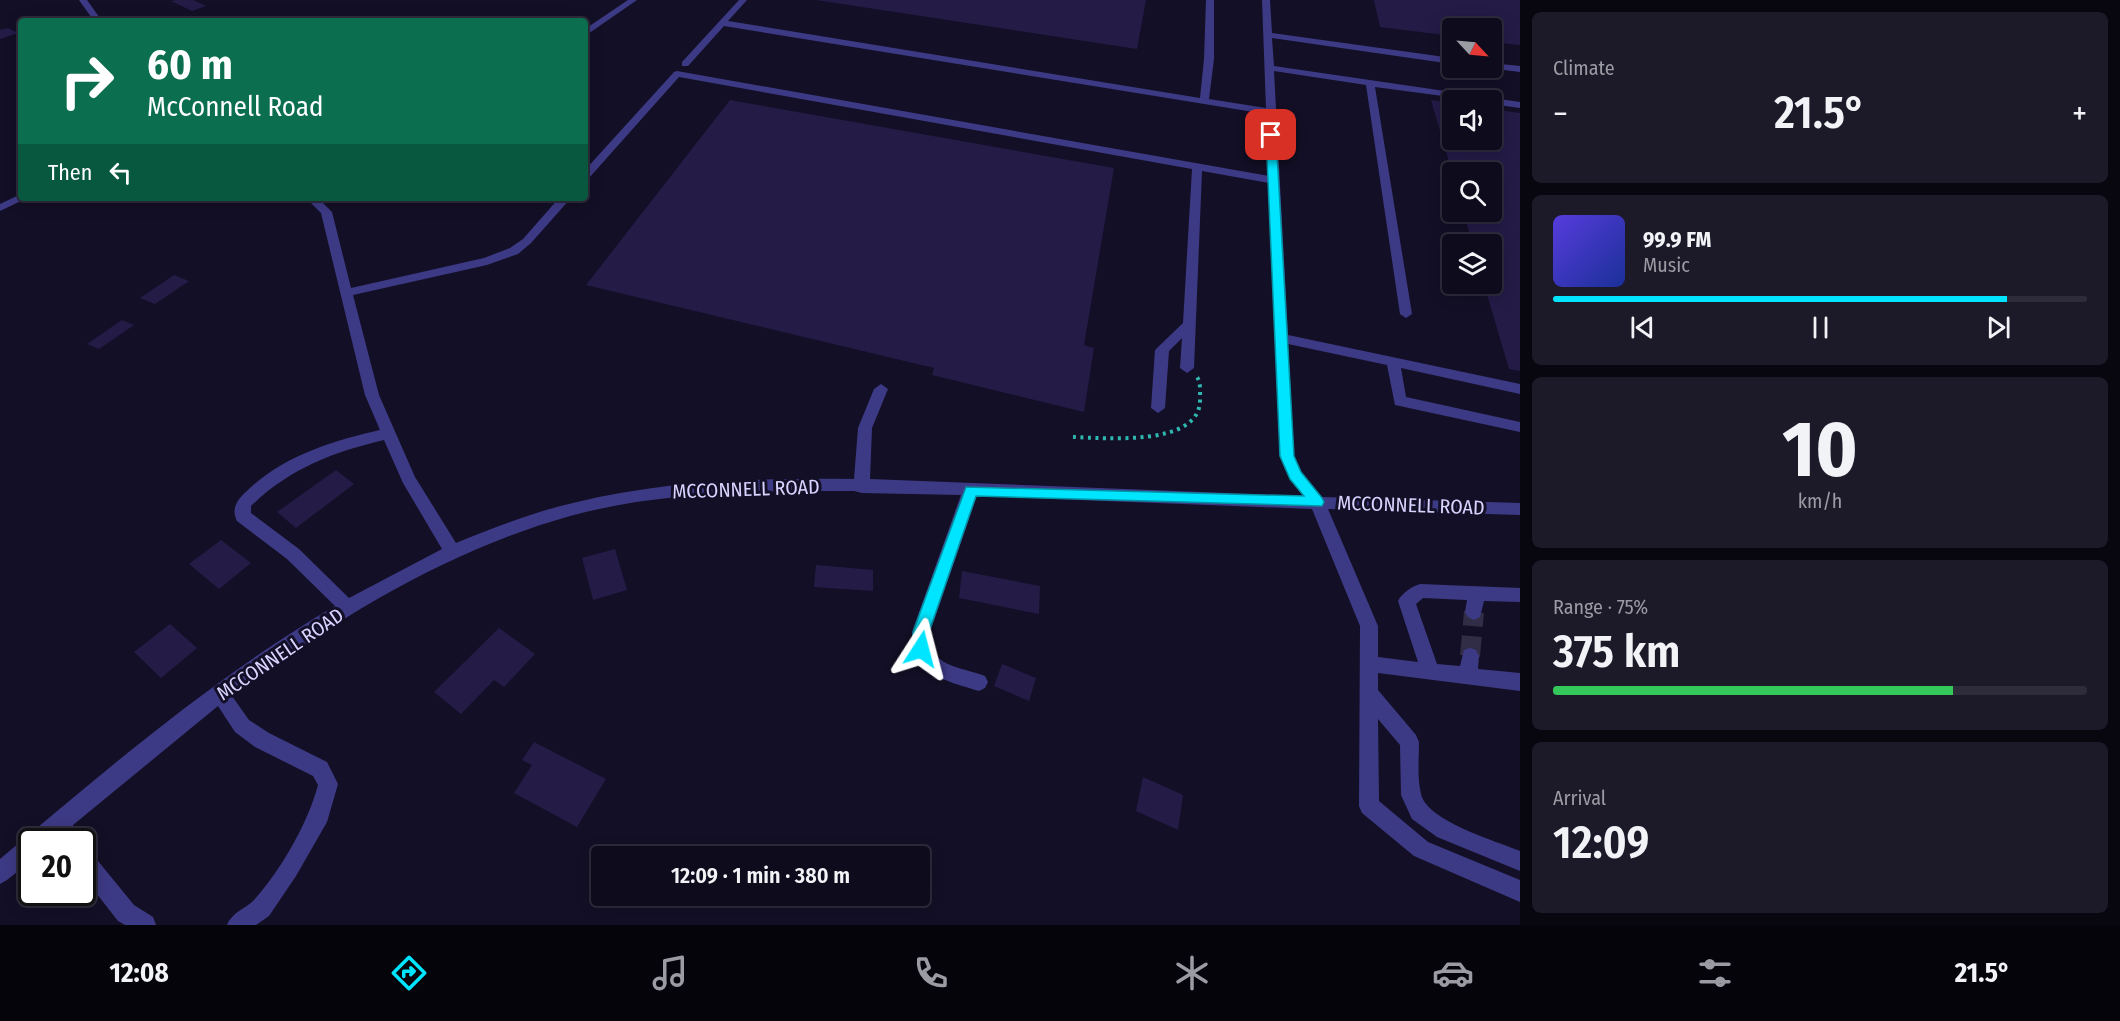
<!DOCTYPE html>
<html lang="en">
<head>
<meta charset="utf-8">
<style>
  body { margin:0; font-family:"Fira Sans Condensed",sans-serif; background:#1c1929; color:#f1f3f6; height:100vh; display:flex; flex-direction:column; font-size:22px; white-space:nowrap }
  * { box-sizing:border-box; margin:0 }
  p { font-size:20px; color:#9b9ba3 }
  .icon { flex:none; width:33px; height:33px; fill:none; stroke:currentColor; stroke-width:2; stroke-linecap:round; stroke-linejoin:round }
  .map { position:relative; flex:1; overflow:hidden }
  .panel { display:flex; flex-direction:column; gap:12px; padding:12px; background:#08060f; width:600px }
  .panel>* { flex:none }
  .guide { position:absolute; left:18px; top:18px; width:570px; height:183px; border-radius:6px; box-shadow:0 3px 15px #0003,0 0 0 2px #2e2b3b; background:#0b6e4f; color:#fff; overflow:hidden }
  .needle { width:39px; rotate:116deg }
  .tools { position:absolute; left:1442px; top:18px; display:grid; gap:12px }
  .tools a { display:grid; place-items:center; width:60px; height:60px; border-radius:6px; background:#0e0b1c; box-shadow:0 3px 15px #0003,0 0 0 2px #2e2b3b; font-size:30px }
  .speed { position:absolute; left:18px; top:828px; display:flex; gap:12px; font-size:30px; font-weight:700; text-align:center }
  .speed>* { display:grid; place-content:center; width:78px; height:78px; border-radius:50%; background:#0e0b1c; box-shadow:0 3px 15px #0003,0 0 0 2px #2e2b3b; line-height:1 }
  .speed .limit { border:3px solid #111; border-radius:9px; background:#fff; color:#111 }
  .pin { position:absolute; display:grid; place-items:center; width:51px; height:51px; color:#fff; margin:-26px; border-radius:12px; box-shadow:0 3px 9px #0006 }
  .me { position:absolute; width:66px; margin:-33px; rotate:9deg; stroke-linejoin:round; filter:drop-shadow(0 0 4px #0008) }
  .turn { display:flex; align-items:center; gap:21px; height:126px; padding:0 30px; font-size:27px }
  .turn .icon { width:78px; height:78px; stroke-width:2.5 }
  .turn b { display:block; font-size:42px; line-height:51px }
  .then { display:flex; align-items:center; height:57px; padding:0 30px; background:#0003; gap:12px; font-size:22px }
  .big { font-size:45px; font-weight:600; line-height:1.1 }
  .panel .tile { flex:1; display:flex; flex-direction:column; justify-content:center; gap:9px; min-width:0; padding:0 21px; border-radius:9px; background:#1c1929 }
  .panel .dial { align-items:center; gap:0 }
  .dial b { font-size:78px; line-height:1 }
  .song { display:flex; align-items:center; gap:18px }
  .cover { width:72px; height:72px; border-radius:9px; background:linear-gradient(135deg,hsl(250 70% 55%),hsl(230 70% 35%)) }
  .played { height:6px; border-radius:3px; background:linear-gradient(90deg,#00e5ff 85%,#2e2b3b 85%) }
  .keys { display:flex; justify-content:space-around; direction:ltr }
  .heat { display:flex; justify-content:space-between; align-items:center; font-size:33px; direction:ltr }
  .charge { height:9px; border-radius:4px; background:linear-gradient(90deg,#34c759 75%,#2e2b3b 0) }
  .trip { position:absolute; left:591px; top:846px; width:339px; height:60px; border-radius:6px; background:#0e0b1c; box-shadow:0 3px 15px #0003,0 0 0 2px #2e2b3b; font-weight:600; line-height:60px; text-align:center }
  .menu { display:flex; height:96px; justify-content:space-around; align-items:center; background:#06040b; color:#9b9ba3 }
  .menu .icon { width:42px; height:42px }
  .menu .on { color:#00e5ff }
  .menu b { font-size:27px; color:#f1f3f6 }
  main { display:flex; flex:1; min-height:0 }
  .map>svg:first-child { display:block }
  .building { fill:#241b47 }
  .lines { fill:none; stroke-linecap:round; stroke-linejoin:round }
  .minor-tunnel { stroke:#312d47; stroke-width:20; stroke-dasharray:20 10; stroke-linecap:butt }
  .path { stroke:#2fb8b0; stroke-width:4; stroke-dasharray:3 4.5; stroke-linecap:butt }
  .minor { fill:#3d3a85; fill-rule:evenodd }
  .route { fill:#00e5ff; stroke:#0095a6; stroke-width:1.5 }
  .labels { text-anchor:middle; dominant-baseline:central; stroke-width:6; stroke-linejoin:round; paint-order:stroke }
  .street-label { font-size:20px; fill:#d9d4ff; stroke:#130f26 }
</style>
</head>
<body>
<main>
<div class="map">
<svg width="1520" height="925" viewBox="0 0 1520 925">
  <rect width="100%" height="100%" fill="#130f26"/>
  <g class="building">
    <polygon points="175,0 193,0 206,6 192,11 171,1"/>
    <polygon points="816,0 1146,0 1137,49"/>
    <polygon points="1374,0 1520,0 1520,45 1491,42 1491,28 1452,28 1452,36 1380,27"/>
    <polygon points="8,28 18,33 0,39 0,30"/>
    <polygon points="730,100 1114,168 1084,345 1094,348 1084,412 932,375 934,368 586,285"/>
    <polygon points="1431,100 1452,103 1452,140 1491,140 1491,109 1520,113 1520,371 1509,369 1484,284 1491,284 1491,244 1473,244 1463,212 1491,212 1491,172 1452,172"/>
    <polygon points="174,275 189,281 155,304 140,298"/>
    <polygon points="122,320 134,325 99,349 87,344"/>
    <polygon points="336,470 354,484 296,528 277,512"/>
    <polygon points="221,540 251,563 219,589 189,564"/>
    <polygon points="615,549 627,590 593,600 582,558"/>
    <polygon points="816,565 873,570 873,591 814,587"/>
    <polygon points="962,571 1040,586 1039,614 959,598"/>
    <polygon points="170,624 197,648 161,678 134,652"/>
    <polygon points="499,628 535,654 504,687 494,680 461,714 434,692"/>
    <polygon points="1002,664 1036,678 1029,701 994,686"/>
    <polygon points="534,742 606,779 577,827 514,793 532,765 522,760"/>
    <polygon points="1143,777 1183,795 1178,830 1136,811"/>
  </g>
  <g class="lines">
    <polyline class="minor-tunnel" points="1470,656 1474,612"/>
    <path class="path" d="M1073,437C1105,438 1200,447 1200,400C1200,392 1201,383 1197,377"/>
    <g class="minor">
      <polygon points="79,0 87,0 102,21 94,21"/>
      <polygon points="628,0 637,0 585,36 585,29"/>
      <path d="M739,0H747L728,21L1200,98L1204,59L1206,0H1214V59L1209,99L1266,108L1262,0H1270L1272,33L1452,58V64L1272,38L1274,66L1520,102V108L1491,104V100H1473L1375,87L1412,314L1406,318L1400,314L1366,85L1274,71L1288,335L1520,384V394L1401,368L1406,397L1520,422V432L1395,405L1387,365L1288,344L1294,456L1301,472L1322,497L1520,503V515L1328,509L1378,626V657L1418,662L1398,601C1402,593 1411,587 1420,584L1520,588V602L1484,601L1480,617L1474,620L1468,617L1465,612L1467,600L1423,598L1416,604L1437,664L1460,666L1464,650L1470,648L1476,650L1479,656L1478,669L1520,673V691L1378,673V690L1416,735L1419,742C1419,758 1417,778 1421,794C1427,821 1496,841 1520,851V871L1437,837L1412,819L1401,795L1400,745L1378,719L1379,801L1428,842L1520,880V902L1414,856L1362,813L1359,806L1360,626L1312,509L977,496L930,632C929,668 959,666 985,676L988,682L985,688L979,691C946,681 910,674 912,632L961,495L862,493L854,491C760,491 662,491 570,516C446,551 335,619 232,696L249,720L269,733L327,762L338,784L327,822L296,876L269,916L256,925H227C232,912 245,909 254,900C281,870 308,823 318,785L313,776L255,747L235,732L218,706L73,825L82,842H59L57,838L53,842H32V860L7,880L0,884V859C106,770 214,677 335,606L287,559L237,521C230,507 239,498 249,489C285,455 333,441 380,430L365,395L321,213L306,198H318L332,212L351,288L484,258L510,248L523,239L559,198H571L531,243L518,254L487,265L353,295L379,395L415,477L456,543C494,528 533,512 573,503C665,480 760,478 854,479L858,428L874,389L881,384L888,389L872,428L870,479L1303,496L1290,479L1280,456L1269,183L1202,171L1194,368L1187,373L1180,368L1182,338L1169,351L1165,408L1158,413L1151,408L1155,350L1183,323L1192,169L679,77L589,178L585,179V170L674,72L677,71L1269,176L1266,114L724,26L688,66H682V62ZM384,440L403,483L442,549L349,598L299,549L251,513V506C289,469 333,452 384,440Z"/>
      <polygon points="1491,63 1520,66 1520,72 1488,68 1491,68"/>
      <polygon points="21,194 21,198 25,199 0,211 0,204"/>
      <polygon points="82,847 89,850 134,905 153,917 156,925 125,925 118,921 82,875"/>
    </g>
  </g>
  <polygon class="route" points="1271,132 1276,135 1294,456 1301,472 1322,498 1324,502 1322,506 976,496 929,632 927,654 921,656 916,654 913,649 913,632 966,487 1304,496 1290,479 1280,456 1266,135"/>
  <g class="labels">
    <g class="street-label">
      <text transform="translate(746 489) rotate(-2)">MCCONNELL ROAD</text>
      <text transform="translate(1411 505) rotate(2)">MCCONNELL ROAD</text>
      <text transform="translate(280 654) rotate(-34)">MCCONNELL ROAD</text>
    </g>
  </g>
</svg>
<div class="tools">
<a><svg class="needle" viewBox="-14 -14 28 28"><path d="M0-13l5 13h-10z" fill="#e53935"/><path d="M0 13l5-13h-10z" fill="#9b9ba3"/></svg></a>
<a><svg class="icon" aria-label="sound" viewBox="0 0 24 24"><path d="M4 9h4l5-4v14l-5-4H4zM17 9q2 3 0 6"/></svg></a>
<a><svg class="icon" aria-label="search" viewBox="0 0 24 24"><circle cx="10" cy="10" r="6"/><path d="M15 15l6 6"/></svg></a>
<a><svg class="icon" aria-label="layers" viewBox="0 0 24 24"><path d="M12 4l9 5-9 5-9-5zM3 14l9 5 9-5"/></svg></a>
</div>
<div class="speed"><div class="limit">20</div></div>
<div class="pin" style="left:1271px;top:135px;background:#d93025"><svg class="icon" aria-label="arrive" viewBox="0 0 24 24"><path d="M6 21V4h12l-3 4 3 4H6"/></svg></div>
<svg class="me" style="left:921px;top:649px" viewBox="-20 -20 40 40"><path d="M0-17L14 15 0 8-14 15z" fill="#00e5ff" stroke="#fff" stroke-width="4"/></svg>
<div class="trip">12:09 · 1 min · 380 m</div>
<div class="guide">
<div class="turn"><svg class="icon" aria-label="right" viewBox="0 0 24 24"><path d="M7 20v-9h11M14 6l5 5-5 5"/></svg><div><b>60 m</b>McConnell Road</div></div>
<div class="then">Then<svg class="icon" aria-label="left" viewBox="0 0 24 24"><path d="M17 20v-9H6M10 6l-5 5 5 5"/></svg></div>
</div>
</div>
<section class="panel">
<div class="tile"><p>Climate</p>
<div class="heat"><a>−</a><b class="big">21.5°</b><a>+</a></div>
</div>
<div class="tile">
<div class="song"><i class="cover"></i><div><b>99.9 FM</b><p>Music</p></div></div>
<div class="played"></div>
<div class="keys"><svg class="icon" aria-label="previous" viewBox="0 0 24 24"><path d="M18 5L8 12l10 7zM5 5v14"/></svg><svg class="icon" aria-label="pause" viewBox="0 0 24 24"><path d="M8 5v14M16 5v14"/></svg><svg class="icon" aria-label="next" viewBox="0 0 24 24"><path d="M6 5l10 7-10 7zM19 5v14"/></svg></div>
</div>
<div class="tile dial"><b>10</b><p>km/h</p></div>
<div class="tile"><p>Range · 75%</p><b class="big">375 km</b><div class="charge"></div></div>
<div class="tile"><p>Arrival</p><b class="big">12:09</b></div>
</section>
</main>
<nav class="menu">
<b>12:08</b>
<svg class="icon on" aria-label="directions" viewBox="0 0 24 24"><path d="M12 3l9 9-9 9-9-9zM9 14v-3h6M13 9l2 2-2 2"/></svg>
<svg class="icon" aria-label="music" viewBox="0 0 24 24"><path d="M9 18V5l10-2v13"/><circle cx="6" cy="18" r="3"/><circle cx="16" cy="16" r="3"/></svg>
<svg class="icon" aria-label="phone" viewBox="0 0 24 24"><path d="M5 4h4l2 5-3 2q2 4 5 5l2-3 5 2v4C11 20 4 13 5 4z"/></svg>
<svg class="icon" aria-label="climate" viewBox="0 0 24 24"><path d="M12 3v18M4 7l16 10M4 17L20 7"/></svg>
<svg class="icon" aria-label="car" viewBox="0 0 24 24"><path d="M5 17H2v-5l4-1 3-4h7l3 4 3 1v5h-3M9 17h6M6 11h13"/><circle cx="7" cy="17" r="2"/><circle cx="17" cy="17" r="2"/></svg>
<svg class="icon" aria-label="filters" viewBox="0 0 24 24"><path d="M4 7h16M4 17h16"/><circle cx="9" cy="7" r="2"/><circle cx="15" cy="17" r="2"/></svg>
<b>21.5°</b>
</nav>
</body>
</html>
